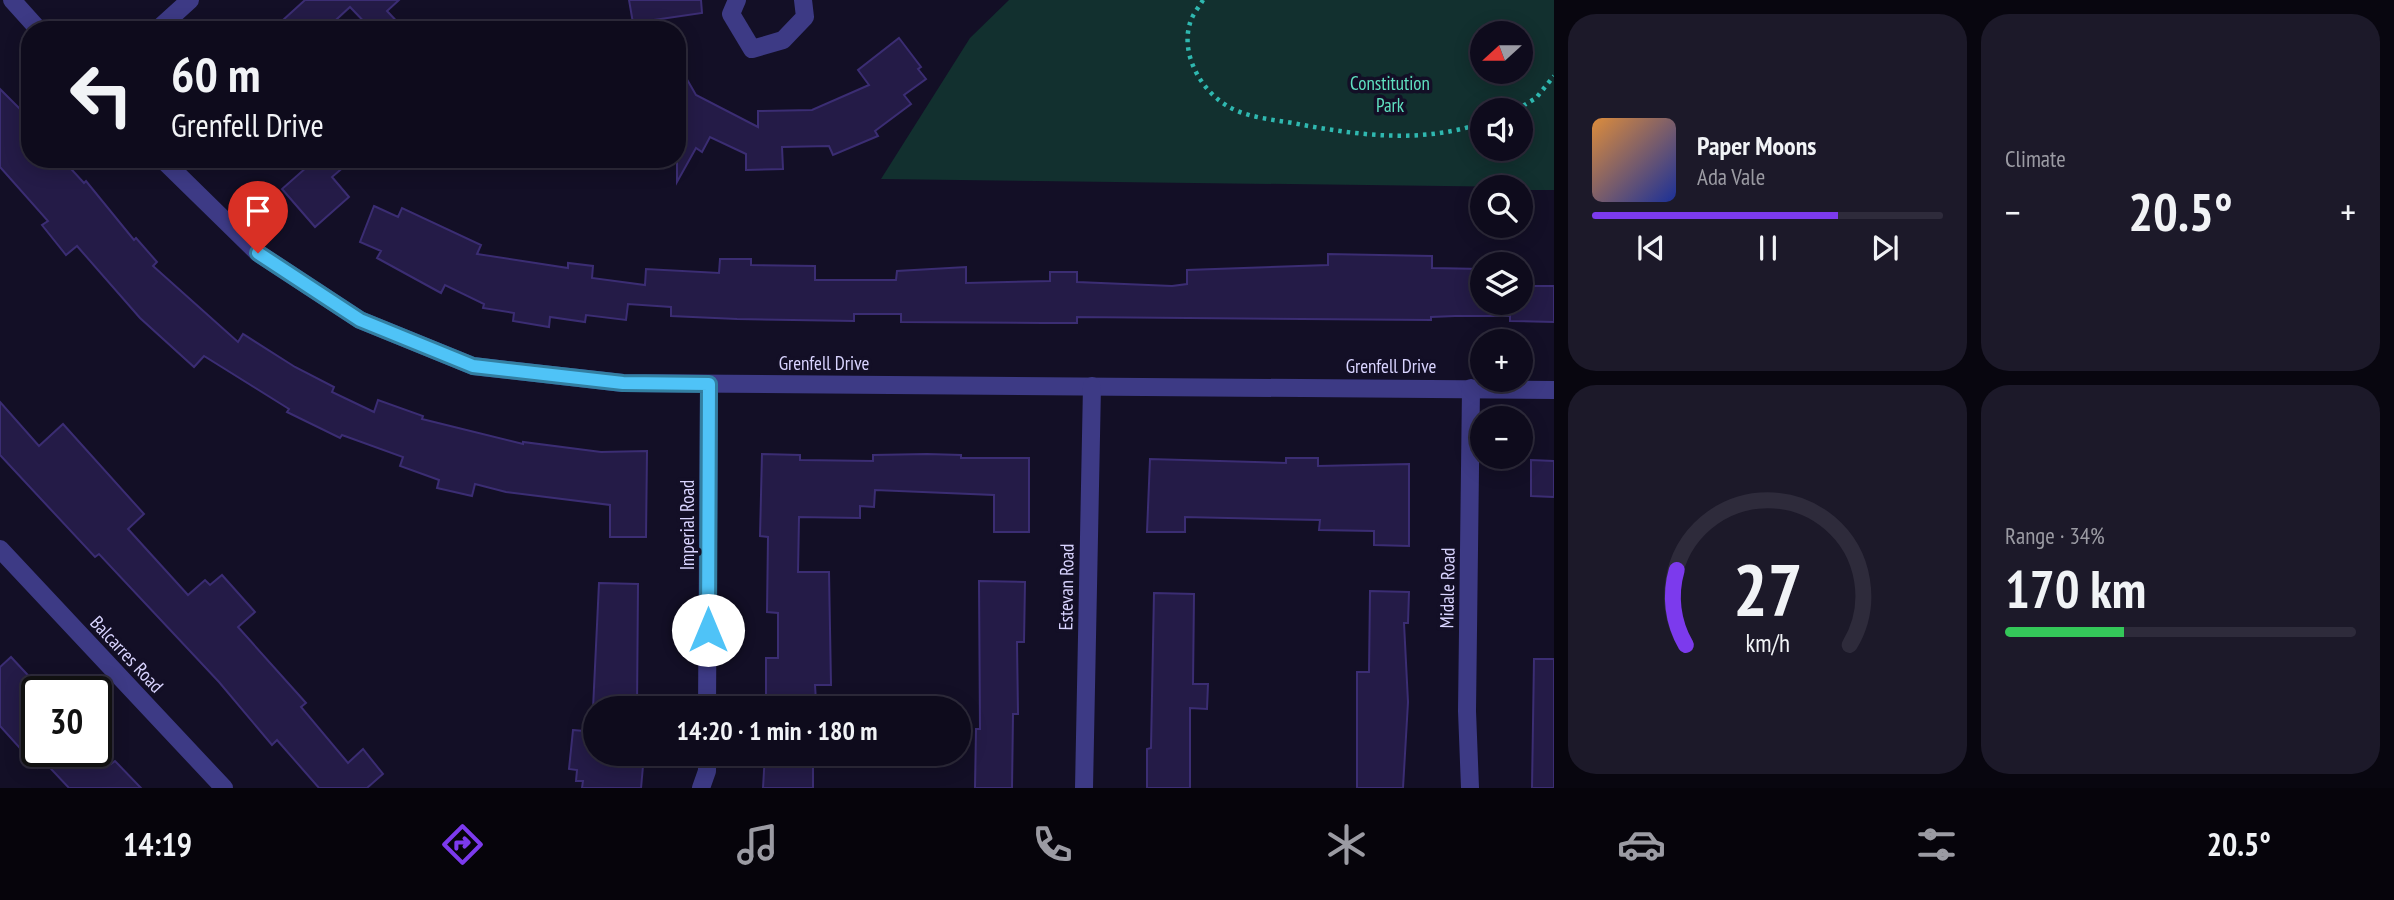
<!DOCTYPE html>
<html lang="en">
<head>
<meta charset="utf-8">
<style>
  body { margin:0; font-family:"PT Sans Narrow",sans-serif; background:#1c1929; color:#f1f3f6; height:100vh; display:flex; flex-direction:column; font-size:26px; white-space:nowrap }
  * { box-sizing:border-box; margin:0 }
  p { font-size:23px; color:#9b9ba3 }
  .icon { flex:none; width:38px; height:38px; fill:none; stroke:currentColor; stroke-width:2; stroke-linecap:round; stroke-linejoin:round }
  .map { position:relative; flex:1; overflow:hidden }
  .side { display:flex; flex-direction:column; gap:14px; padding:14px; background:#08060f; width:840px }
  .side>* { flex:none }
  .guide { position:absolute; left:21px; top:21px; width:665px; height:147px; border-radius:28px; box-shadow:0 4px 18px #0003,0 0 0 2px #2e2b3b; background:#0e0b1c; color:#f1f3f6; overflow:hidden }
  .needle { width:46px; rotate:249deg }
  .controls { position:absolute; left:1470px; top:21px; display:grid; gap:14px }
  .controls a { display:grid; place-items:center; width:63px; height:63px; border-radius:50%; background:#0e0b1c; box-shadow:0 4px 18px #0003,0 0 0 2px #2e2b3b; font-size:35px }
  .speed { position:absolute; left:21px; top:676px; display:flex; gap:14px; font-size:35px; font-weight:700; text-align:center }
  .speed>* { display:grid; place-content:center; width:91px; height:91px; border-radius:50%; background:#0e0b1c; box-shadow:0 4px 18px #0003,0 0 0 2px #2e2b3b; line-height:1 }
  .speed .limit { border:4px solid #111; border-radius:10px; background:#fff; color:#111 }
  .pin { position:absolute; display:grid; place-items:center; width:60px; height:60px; color:#fff; margin:-72px -30px; border-radius:50% 50% 50% 0; rotate:-45deg; box-shadow:0 0 7px #0007 }
  .pin .icon { rotate:45deg }
  .me { position:absolute; width:77px; margin:-38px; rotate:0deg; stroke-linejoin:round; filter:drop-shadow(0 0 5px #0008) }
  .turn { display:flex; align-items:center; gap:24px; height:147px; padding:0 35px; font-size:32px }
  .turn .icon { width:91px; height:91px; stroke-width:2.5 }
  .turn b { display:block; font-size:49px; line-height:60px }
  .big { font-size:52px; font-weight:600; line-height:1.1 }
  .side .widget { flex:1; display:flex; flex-direction:column; justify-content:center; gap:10px; min-width:0; padding:0 24px; border-radius:28px; background:#1c1929 }
  .side .dial { align-items:center; gap:0 }
  .dial svg { height:182px; overflow:visible; fill:none; stroke:#2e2b3b; stroke-width:7; stroke-linecap:round; text-anchor:middle }
  .dial text { fill:#f1f3f6; stroke:none }
  .song { display:flex; align-items:center; gap:21px }
  .cover { width:84px; height:84px; border-radius:10px; background:linear-gradient(135deg,hsl(30 70% 55%),hsl(230 70% 35%)) }
  .played { height:7px; border-radius:4px; background:linear-gradient(90deg,#7c3aed 70%,#2e2b3b 70%) }
  .keys { display:flex; justify-content:space-around; direction:ltr }
  .heat { display:flex; justify-content:space-between; align-items:center; font-size:38px; direction:ltr }
  .charge { height:10px; border-radius:5px; background:linear-gradient(90deg,#34c759 34%,#2e2b3b 0) }
  .side .tiles { flex:1; display:grid; gap:14px; grid-template-columns:repeat(2,1fr) }
  .trip { position:absolute; left:583px; top:696px; width:388px; height:70px; border-radius:35px; background:#0e0b1c; box-shadow:0 4px 18px #0003,0 0 0 2px #2e2b3b; font-weight:600; line-height:70px; text-align:center }
  .tabs { display:flex; height:112px; justify-content:space-around; align-items:center; background:#06040b; color:#9b9ba3 }
  .tabs .icon { width:49px; height:49px }
  .tabs .on { color:#7c3aed }
  .tabs b { font-size:32px; color:#f1f3f6 }
  main { display:flex; flex:1; min-height:0 }
  .map>svg:first-child { display:block }
  .green { fill:#12302f; fill-rule:evenodd }
  .building { fill:#241b47; stroke:#3b2d73; stroke-width:2 }
  .lines { fill:none; stroke-linecap:round; stroke-linejoin:round }
  .path { stroke:#2fb8b0; stroke-width:4.5; stroke-dasharray:3.5 5; stroke-linecap:butt }
  .minor { stroke:#3d3a85; stroke-width:18 }
  .route-casing { stroke:#337fa1; stroke-width:18 }
  .route { stroke:#4fc3f7; stroke-width:12 }
  .labels { text-anchor:middle; dominant-baseline:central; stroke-width:7; stroke-linejoin:round; paint-order:stroke }
  .park-label { font-size:19px; fill:#5fe0c0; stroke:#130f26 }
  .street-label { font-size:19px; fill:#d9d4ff; stroke:#130f26 }
</style>
</head>
<body>
<main>
<div class="map">
<svg width="1554" height="788" viewBox="0 0 1554 788">
  <rect width="100%" height="100%" fill="#130f26"/>
  <path class="green" d="M1009,0H1554V190H1521V187L881,179L970,38ZM1482,33H1521V72H1482ZM1482,110H1521V149H1482Z"/>
  <g class="building">
    <polygon points="305,0 399,0 387,11 405,30 372,30 350,7 325,30 272,30"/>
    <polygon points="629,0 701,0 702,13 633,23"/>
    <polygon points="899,38 921,67 918,69 926,79 904,95 911,104 875,131 878,136 833,155 829,146 782,147 783,169 746,170 746,154 710,137 702,152 696,148 677,182 677,62 696,95 758,127 758,111 812,110 869,85 858,70"/>
    <polygon points="0,89 30,119 30,159 62,159 84,183 86,181 134,240 136,238 157,262 153,266 238,342 243,334 295,367 334,387 332,392 374,412 378,400 423,416 422,419 523,444 523,442 601,452 647,451 646,537 610,537 610,505 506,492 475,484 472,496 437,488 439,480 400,466 403,457 342,435 340,438 287,412 289,409 204,356 194,367 140,318 77,246 66,255 42,225 48,221 0,167"/>
    <polygon points="316,159 353,159 332,177 349,197 315,227 282,189"/>
    <polygon points="374,206 398,217 402,208 481,245 477,254 568,268 568,263 593,266 592,278 645,285 646,269 719,273 720,259 751,259 751,265 815,266 815,280 896,280 897,271 966,267 966,283 1050,281 1050,272 1077,272 1077,282 1172,286 1187,284 1187,270 1328,265 1328,254 1432,256 1432,268 1482,269 1482,303 1521,303 1521,269 1530,269 1530,286 1554,286 1554,322 1510,321 1510,316 1455,316 1431,317 1431,320 1077,317 1077,323 1043,323 901,322 901,314 854,314 854,321 737,319 671,316 671,307 628,304 626,320 586,315 585,322 550,317 549,327 513,321 514,313 483,308 484,304 445,285 441,293 377,258 381,251 360,242"/>
    <polygon points="0,402 39,446 63,424 144,514 128,529 188,595 205,580 210,585 222,575 255,612 238,627 306,703 301,707 348,763 363,749 383,774 367,788 319,788 277,740 272,745 219,682 99,554 95,557 0,455"/>
    <polygon points="762,454 800,455 800,460 873,461 873,455 927,454 961,455 961,458 1029,458 1029,532 994,532 994,495 875,490 874,507 860,506 860,518 799,517 798,572 829,572 831,685 815,685 816,701 766,700 766,658 778,658 778,613 767,612 768,537 760,536"/>
    <polygon points="1286,458 1318,458 1318,466 1409,464 1409,546 1374,545 1374,531 1319,530 1320,520 1185,517 1185,532 1147,532 1150,459 1286,463"/>
    <polygon points="1531,460 1554,461 1554,497 1531,496"/>
    <polygon points="979,581 1025,582 1024,642 1017,642 1018,714 1013,714 1012,788 975,788 976,729 980,729"/>
    <polygon points="599,583 638,584 637,709 593,709"/>
    <polygon points="1370,591 1409,592 1408,623 1404,623 1408,702 1403,788 1357,788 1357,672 1369,672"/>
    <polygon points="1154,593 1194,594 1193,684 1208,684 1207,709 1190,708 1190,788 1147,788 1147,749 1151,748"/>
    <polygon points="11,657 37,685 37,751 96,752 96,748 111,764 115,761 141,788 69,788 37,754 37,767 0,726 0,667"/>
    <polygon points="1534,659 1554,659 1554,788 1532,788"/>
    <polygon points="573,730 595,732 595,754 634,754 633,765 643,766 641,788 582,788 583,781 576,781 577,770 569,769"/>
    <polygon points="765,754 813,754 813,788 763,788"/>
  </g>
  <g class="lines">
    <g class="path">
      <path d="M1203,0C1199,7 1192,15 1190,23C1180,55 1202,93 1231,108C1252,119 1280,120 1303,125C1363,136 1424,143 1482,123"/>
      <polyline points="1516,110 1536,98 1554,76"/>
    </g>
    <g class="minor">
      <polyline points="12,0 39,30"/>
      <polyline points="737,0 731,14 752,49 783,40 805,17 803,0"/>
      <polyline points="157,30 190,0"/>
      <polyline points="162,159 258,253 360,320 473,366 623,383 1554,390"/>
      <polyline points="0,549 224,788"/>
      <polyline points="707,709 709,384"/>
      <polyline points="701,788 707,771 707,754"/>
      <polyline points="1084,788 1092,386"/>
      <polyline points="1470,788 1467,711 1471,388"/>
    </g>
  </g>
  <g class="lines">
    <g class="route-casing">
      <polyline id="route" points="258,253 360,320 473,366 623,383 709,384 708,630"/>
    </g>
    <use href="#route" class="route"/>
  </g>
  <g class="labels">
    <g class="park-label">
      <text x="1390" y="83">Constitution<tspan x="1390" dy="22">Park</tspan></text>
    </g>
    <g class="street-label">
      <text x="824" y="363">Grenfell Drive</text>
      <text x="1391" y="366">Grenfell Drive</text>
      <text transform="translate(687 525) rotate(-90)">Imperial Road</text>
      <text transform="translate(1066 587) rotate(-89)">Estevan Road</text>
      <text transform="translate(1447 588) rotate(-89)">Midale Road</text>
      <text transform="translate(127 654) rotate(47)">Balcarres Road</text>
    </g>
  </g>
</svg>
<div class="controls">
<a><svg class="needle" viewBox="-14 -14 28 28"><path d="M0-13l5 13h-10z" fill="#e53935"/><path d="M0 13l5-13h-10z" fill="#9b9ba3"/></svg></a>
<a><svg class="icon" aria-label="sound" viewBox="0 0 24 24"><path d="M4 9h4l5-4v14l-5-4H4zM17 9q2 3 0 6"/></svg></a>
<a><svg class="icon" aria-label="search" viewBox="0 0 24 24"><circle cx="10" cy="10" r="6"/><path d="M15 15l6 6"/></svg></a>
<a><svg class="icon" aria-label="layers" viewBox="0 0 24 24"><path d="M12 4l9 5-9 5-9-5zM3 14l9 5 9-5"/></svg></a>
<a>+</a>
<a>−</a>
</div>
<div class="speed"><div class="limit">30</div></div>
<div class="pin" style="left:258px;top:253px;background:#d93025"><svg class="icon" aria-label="arrive" viewBox="0 0 24 24"><path d="M6 21V4h12l-3 4 3 4H6"/></svg></div>
<svg class="me" style="left:708px;top:630px" viewBox="-20 -20 40 40"><circle r="19" fill="#fff"/><path d="M0-13L10 11 0 6-10 11z" fill="#4fc3f7"/></svg>
<div class="trip">14:20 · 1 min · 180 m</div>
<div class="guide">
<div class="turn"><svg class="icon" aria-label="left" viewBox="0 0 24 24"><path d="M17 20v-9H6M10 6l-5 5 5 5"/></svg><div><b>60 m</b>Grenfell Drive</div></div>
</div>
</div>
<section class="side">
<div class="tiles">
<div class="widget">
<div class="song"><i class="cover"></i><div><b>Paper Moons</b><p>Ada Vale</p></div></div>
<div class="played"></div>
<div class="keys"><svg class="icon" aria-label="previous" viewBox="0 0 24 24"><path d="M18 5L8 12l10 7zM5 5v14"/></svg><svg class="icon" aria-label="pause" viewBox="0 0 24 24"><path d="M8 5v14M16 5v14"/></svg><svg class="icon" aria-label="next" viewBox="0 0 24 24"><path d="M6 5l10 7-10 7zM19 5v14"/></svg></div>
</div>
<div class="widget"><p>Climate</p>
<div class="heat"><a>−</a><b class="big">20.5°</b><a>+</a></div>
</div>
<div class="widget dial"><svg viewBox="0 0 100 80">
<path d="M14 69A42 42 0 1 1 86 69"/>
<path d="M14 69A42 42 0 0 1 10 36" stroke="#7c3aed"/>
<text x="50" y="56" font-size="32" font-weight="700">27</text>
<text x="50" y="72" font-size="11">km/h</text>
</svg></div>
<div class="widget"><p>Range · 34%</p><b class="big">170 km</b><div class="charge"></div></div>
</div>
</section>
</main>
<nav class="tabs">
<b>14:19</b>
<svg class="icon on" aria-label="directions" viewBox="0 0 24 24"><path d="M12 3l9 9-9 9-9-9zM9 14v-3h6M13 9l2 2-2 2"/></svg>
<svg class="icon" aria-label="music" viewBox="0 0 24 24"><path d="M9 18V5l10-2v13"/><circle cx="6" cy="18" r="3"/><circle cx="16" cy="16" r="3"/></svg>
<svg class="icon" aria-label="phone" viewBox="0 0 24 24"><path d="M5 4h4l2 5-3 2q2 4 5 5l2-3 5 2v4C11 20 4 13 5 4z"/></svg>
<svg class="icon" aria-label="climate" viewBox="0 0 24 24"><path d="M12 3v18M4 7l16 10M4 17L20 7"/></svg>
<svg class="icon" aria-label="car" viewBox="0 0 24 24"><path d="M5 17H2v-5l4-1 3-4h7l3 4 3 1v5h-3M9 17h6M6 11h13"/><circle cx="7" cy="17" r="2"/><circle cx="17" cy="17" r="2"/></svg>
<svg class="icon" aria-label="filters" viewBox="0 0 24 24"><path d="M4 7h16M4 17h16"/><circle cx="9" cy="7" r="2"/><circle cx="15" cy="17" r="2"/></svg>
<b>20.5°</b>
</nav>
</body>
</html>
